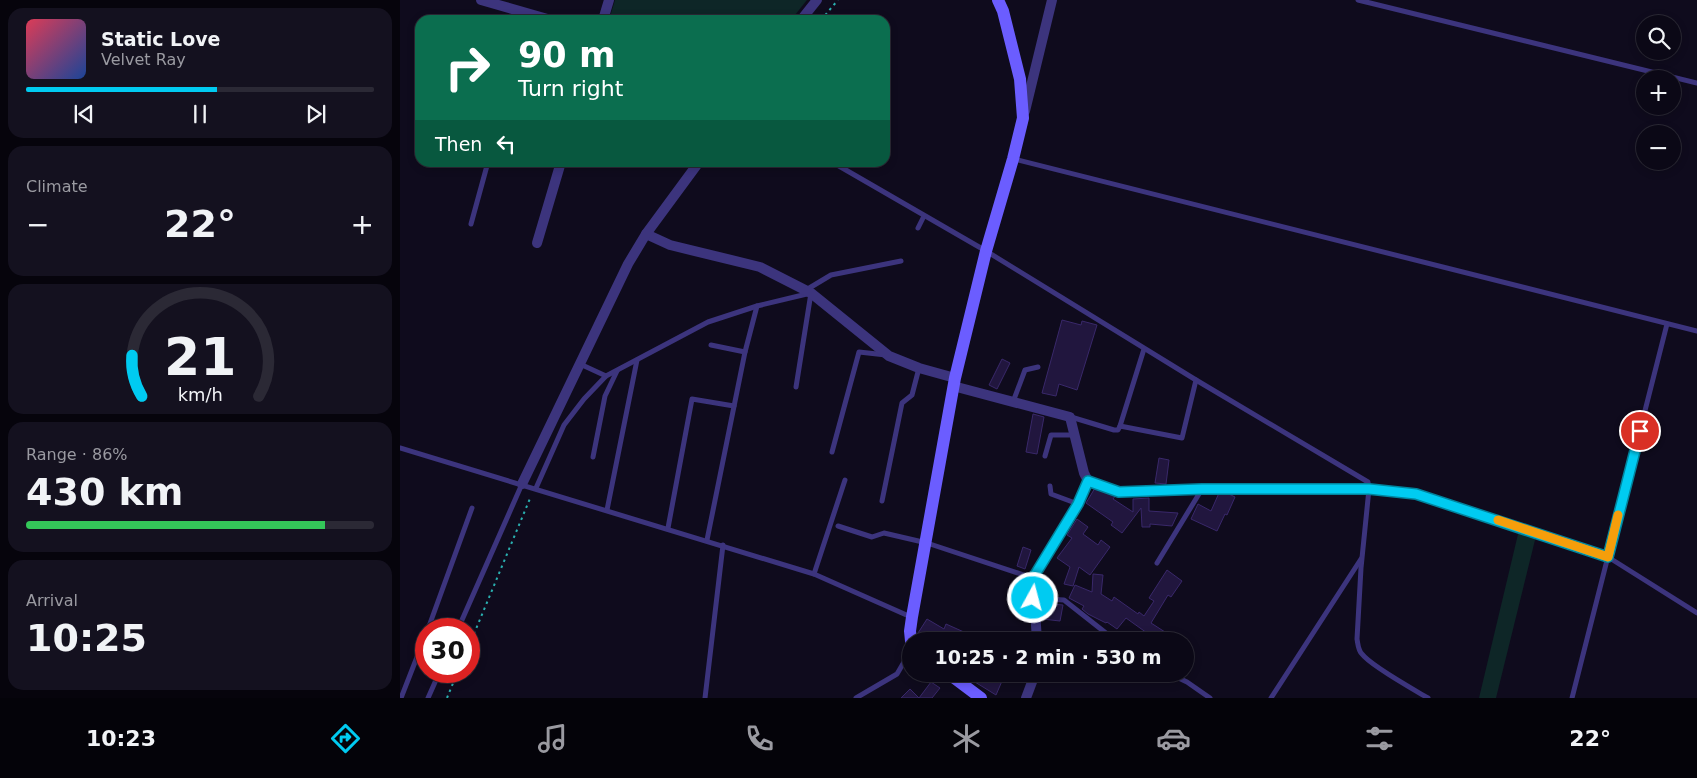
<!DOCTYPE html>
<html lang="en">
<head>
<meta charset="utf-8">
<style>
  body { margin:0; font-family:"DejaVu Sans",sans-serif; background:#14111f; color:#f1f3f6; height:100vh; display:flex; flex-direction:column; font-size:19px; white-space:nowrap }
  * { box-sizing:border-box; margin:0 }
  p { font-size:16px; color:#9a9aa1 }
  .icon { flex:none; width:28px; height:28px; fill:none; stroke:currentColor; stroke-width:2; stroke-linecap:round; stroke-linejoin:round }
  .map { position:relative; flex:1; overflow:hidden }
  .panel { display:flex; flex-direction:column; gap:8px; padding:8px; background:#06040c; width:400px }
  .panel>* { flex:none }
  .hud { position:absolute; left:15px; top:15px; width:475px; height:152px; border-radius:15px; box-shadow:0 2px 8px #0003,0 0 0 1px #2b2935; background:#0b6e4f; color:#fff; overflow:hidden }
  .controls { position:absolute; left:1236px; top:15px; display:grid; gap:10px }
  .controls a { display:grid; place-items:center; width:45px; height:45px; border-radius:50%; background:#0b0816; box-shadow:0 2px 8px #0003,0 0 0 1px #2b2935; font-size:25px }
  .speed { position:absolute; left:15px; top:618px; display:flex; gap:10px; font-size:25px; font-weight:700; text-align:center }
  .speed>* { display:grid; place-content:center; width:65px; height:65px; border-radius:50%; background:#0b0816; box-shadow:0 2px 8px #0003,0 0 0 1px #2b2935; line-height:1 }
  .speed .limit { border:8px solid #d22; background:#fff; color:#111 }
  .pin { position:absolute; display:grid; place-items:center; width:42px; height:42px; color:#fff; margin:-21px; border:2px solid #fff; border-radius:50%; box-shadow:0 1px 5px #0007 }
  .me { position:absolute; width:55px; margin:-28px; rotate:7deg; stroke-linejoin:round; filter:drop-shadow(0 0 4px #0008) }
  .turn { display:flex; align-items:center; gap:18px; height:105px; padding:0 20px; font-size:22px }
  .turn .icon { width:65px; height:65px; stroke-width:2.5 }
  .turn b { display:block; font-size:35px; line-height:42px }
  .then { display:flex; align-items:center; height:48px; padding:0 20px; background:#0003; gap:10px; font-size:19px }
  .big { font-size:38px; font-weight:700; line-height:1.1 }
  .panel .tile { flex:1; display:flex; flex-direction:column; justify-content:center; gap:8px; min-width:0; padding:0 18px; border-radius:15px; background:#14111f }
  .panel .dial { align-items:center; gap:0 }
  .dial svg { height:130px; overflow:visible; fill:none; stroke:#2b2935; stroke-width:7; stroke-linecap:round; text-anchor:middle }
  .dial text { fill:#f1f3f6; stroke:none }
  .song { display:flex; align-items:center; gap:15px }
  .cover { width:60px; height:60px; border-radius:8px; background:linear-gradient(135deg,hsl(350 70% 55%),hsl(220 70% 35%)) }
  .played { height:5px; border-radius:2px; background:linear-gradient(90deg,#00cbf1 55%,#2b2935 55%) }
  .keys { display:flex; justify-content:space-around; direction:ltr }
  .heat { display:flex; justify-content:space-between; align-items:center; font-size:28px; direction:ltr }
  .charge { height:8px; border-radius:4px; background:linear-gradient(90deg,#34c759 86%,#2b2935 0) }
  .trip { position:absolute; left:502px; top:632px; width:292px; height:50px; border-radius:25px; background:#0b0816; box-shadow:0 2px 8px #0003,0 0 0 1px #2b2935; font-weight:700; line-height:50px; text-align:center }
  .tabs { display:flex; height:80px; justify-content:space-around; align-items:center; background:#040309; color:#9a9aa1 }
  .tabs .icon { width:35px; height:35px }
  .tabs .selected { color:#00cbf1 }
  .tabs b { font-size:22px; color:#f1f3f6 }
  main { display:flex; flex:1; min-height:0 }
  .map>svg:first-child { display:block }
  .green { fill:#0e2627 }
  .building { fill:#21163e; stroke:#39286a }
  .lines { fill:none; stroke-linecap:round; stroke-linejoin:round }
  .path { stroke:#2ab0b0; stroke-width:2; stroke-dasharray:2.5 4; stroke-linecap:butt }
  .lane { stroke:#3c347d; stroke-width:5 }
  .street { stroke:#3c347d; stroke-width:10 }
  .secondary { stroke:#6b5dff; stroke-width:12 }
  .route-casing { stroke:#00849d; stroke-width:12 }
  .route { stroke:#00cbf1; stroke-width:9 }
  .slow { stroke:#f59e0b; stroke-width:9 }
</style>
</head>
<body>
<main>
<section class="panel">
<div class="tile">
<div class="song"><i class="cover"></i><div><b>Static Love</b><p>Velvet Ray</p></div></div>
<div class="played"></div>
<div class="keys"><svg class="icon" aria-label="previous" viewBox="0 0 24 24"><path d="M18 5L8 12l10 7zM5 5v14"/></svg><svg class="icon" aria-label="pause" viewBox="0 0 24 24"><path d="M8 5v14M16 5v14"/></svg><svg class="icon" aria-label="next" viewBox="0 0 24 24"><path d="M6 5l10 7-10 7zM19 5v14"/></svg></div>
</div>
<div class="tile"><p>Climate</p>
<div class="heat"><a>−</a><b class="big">22°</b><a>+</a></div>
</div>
<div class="tile dial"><svg viewBox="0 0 100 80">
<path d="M14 69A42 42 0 1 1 86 69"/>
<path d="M14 69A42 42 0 0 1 8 44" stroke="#00cbf1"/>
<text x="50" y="56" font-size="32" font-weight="700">21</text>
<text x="50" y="72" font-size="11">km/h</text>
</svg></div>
<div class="tile"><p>Range · 86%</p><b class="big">430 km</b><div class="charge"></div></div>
<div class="tile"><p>Arrival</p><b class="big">10:25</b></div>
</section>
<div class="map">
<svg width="1297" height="698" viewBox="0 0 1297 698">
  <rect width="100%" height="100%" fill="#0f0b1d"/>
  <g class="green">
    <polygon points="215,0 407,0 391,20 209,20"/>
    <polygon points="1119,530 1136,536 1096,698 1079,698"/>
  </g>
  <g class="building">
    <polygon points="662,320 681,325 682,321 697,325 677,390 659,384 656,396 642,393"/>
    <polygon points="602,359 610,363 597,389 589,385"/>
    <polygon points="633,414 644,417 637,454 626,452"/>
    <polygon points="759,458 769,460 766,484 755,483"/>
    <polygon points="695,488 716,495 713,499 733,512 733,499 749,498 749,511 778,513 772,526 750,524 750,527 742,527 741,508 722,533 711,525 713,522 686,503"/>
    <polygon points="819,493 827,493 835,497 827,515 825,514 817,531 791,519 798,504 811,511"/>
    <polygon points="677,519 688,527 683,534 698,545 701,540 710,547 690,575 679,567 673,586 664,584 670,567 657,558 672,538 667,535"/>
    <polygon points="623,547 631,550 625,569 617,566"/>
    <polygon points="767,570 782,581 771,597 768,595 751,623 779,641 751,641 754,638 726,618 717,629 707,622 706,623 688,614 682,609 684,606 669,598 675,585 692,592 693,574 703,575 701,594 712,601 714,597 738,614 739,612 744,616 754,601 749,598"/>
    <polygon points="640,582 653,584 651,595 641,594"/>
    <polygon points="641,603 663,605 660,621 642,619 644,607 642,607"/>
    <polygon points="527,619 544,629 546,624 584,641 561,641 549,637 547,641 525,641 519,638 518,633"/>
    <polygon points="562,674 605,674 596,695"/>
    <polygon points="531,682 540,688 532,698 501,698 510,689 519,698"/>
  </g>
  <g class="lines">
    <g class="path">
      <polyline points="421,20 438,0"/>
      <polyline points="69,646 131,496"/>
      <polyline points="47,698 58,671"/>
    </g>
    <g class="lane">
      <polyline points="958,0 1297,83"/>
      <polyline points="614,159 1297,331"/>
      <path d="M432,162L586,251L796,380L968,482L969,489L961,568L957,639C958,644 958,650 962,654C971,666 1013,689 1028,698"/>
      <polyline points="71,224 88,162"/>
      <polyline points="518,228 524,216"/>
      <polyline points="406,290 431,275 501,261"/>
      <polyline points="311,345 345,352"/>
      <polyline points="180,364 206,376 308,322 357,306"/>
      <polyline points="613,402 625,370 638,367"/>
      <polyline points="671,417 714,430 718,430 720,426 782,438 796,380"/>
      <polyline points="720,426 744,349"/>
      <polyline points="0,448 414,574 511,617"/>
      <polyline points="432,452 459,352 486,355"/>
      <polyline points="645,456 651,435 675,435"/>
      <polyline points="193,457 205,396 217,371"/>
      <polyline points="688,481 719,492 802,489 969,489 1016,494 1208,557 1297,613"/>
      <polyline points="650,486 651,494 678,504"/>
      <polyline points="136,488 164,425 184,399 206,376"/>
      <polyline points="482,501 502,403 512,395 519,368"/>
      <polyline points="207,510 237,360"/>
      <polyline points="438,526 472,537 484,533 527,543 633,578"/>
      <polyline points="268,528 292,399 334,406"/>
      <polyline points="307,540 345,352 357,306 411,293 396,387"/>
      <polyline points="757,563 802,489"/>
      <polyline points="414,574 445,480"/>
      <polyline points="633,598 664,600 716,641"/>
      <polyline points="30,625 39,629"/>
      <polyline points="28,629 72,508"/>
      <polyline points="58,629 122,484"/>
      <polyline points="770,674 787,682 810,698"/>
      <polyline points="1,698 26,634"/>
      <polyline points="28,698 40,671"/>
      <polyline points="305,698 323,545"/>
      <polyline points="456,698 497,674 511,650"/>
      <polyline points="871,698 961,559"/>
      <polyline points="1172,698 1267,324"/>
    </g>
    <g class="street">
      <polyline points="81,0 151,20"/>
      <polyline points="203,20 209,0"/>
      <polyline points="401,20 417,0"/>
      <polyline points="625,111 652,0"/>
      <polyline points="246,234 270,245 360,267 411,293 489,356 519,368 555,378"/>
      <polyline points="137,243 161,162"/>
      <polyline points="553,386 670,417 684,473 688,481 678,504 633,578 637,641"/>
      <polyline points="122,484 228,264 246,234 299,162"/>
      <polyline points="626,698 635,674"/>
    </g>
    <g class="secondary">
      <polyline points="511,641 510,631 512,617 555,378 586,251 613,159 623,118 620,79 603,11 598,0"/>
      <polyline points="549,674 581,698"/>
    </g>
  </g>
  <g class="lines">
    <g class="route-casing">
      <polyline id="route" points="633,598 633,578 678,504 688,481 719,492 802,489 969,489 1016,494 1208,557 1240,431"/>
    </g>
    <use href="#route" class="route"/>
    <polyline class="slow" points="1098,520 1208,557 1218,515"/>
  </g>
</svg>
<div class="controls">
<a><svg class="icon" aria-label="search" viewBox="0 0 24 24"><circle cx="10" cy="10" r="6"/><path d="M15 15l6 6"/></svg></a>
<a>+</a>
<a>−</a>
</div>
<div class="speed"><div class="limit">30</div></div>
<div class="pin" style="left:1240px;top:431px;background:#d93025"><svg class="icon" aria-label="arrive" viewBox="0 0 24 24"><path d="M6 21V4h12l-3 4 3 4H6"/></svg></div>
<svg class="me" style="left:633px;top:598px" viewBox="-20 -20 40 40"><circle r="17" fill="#00cbf1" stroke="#fff" stroke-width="3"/><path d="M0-11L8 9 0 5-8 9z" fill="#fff"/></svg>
<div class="trip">10:25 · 2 min · 530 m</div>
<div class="hud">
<div class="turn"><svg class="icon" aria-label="right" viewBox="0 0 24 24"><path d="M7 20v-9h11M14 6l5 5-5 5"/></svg><div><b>90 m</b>Turn right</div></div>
<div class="then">Then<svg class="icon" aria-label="left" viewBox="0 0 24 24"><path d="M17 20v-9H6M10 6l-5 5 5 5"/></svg></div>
</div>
</div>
</main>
<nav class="tabs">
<b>10:23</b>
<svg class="icon selected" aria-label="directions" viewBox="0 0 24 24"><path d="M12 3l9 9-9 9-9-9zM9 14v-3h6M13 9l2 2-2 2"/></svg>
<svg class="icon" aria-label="music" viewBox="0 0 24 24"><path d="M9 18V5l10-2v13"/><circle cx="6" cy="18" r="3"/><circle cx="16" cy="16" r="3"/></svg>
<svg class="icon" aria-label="phone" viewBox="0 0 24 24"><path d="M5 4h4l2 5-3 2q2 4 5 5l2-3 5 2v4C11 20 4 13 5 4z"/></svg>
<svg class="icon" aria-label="climate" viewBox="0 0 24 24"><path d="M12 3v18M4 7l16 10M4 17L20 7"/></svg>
<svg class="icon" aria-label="car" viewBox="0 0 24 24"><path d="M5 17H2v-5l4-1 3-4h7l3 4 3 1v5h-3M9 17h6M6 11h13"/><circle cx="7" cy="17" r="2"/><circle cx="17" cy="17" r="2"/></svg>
<svg class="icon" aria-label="filters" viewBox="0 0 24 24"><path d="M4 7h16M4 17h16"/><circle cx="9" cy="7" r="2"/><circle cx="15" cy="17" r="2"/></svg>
<b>22°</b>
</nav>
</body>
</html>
